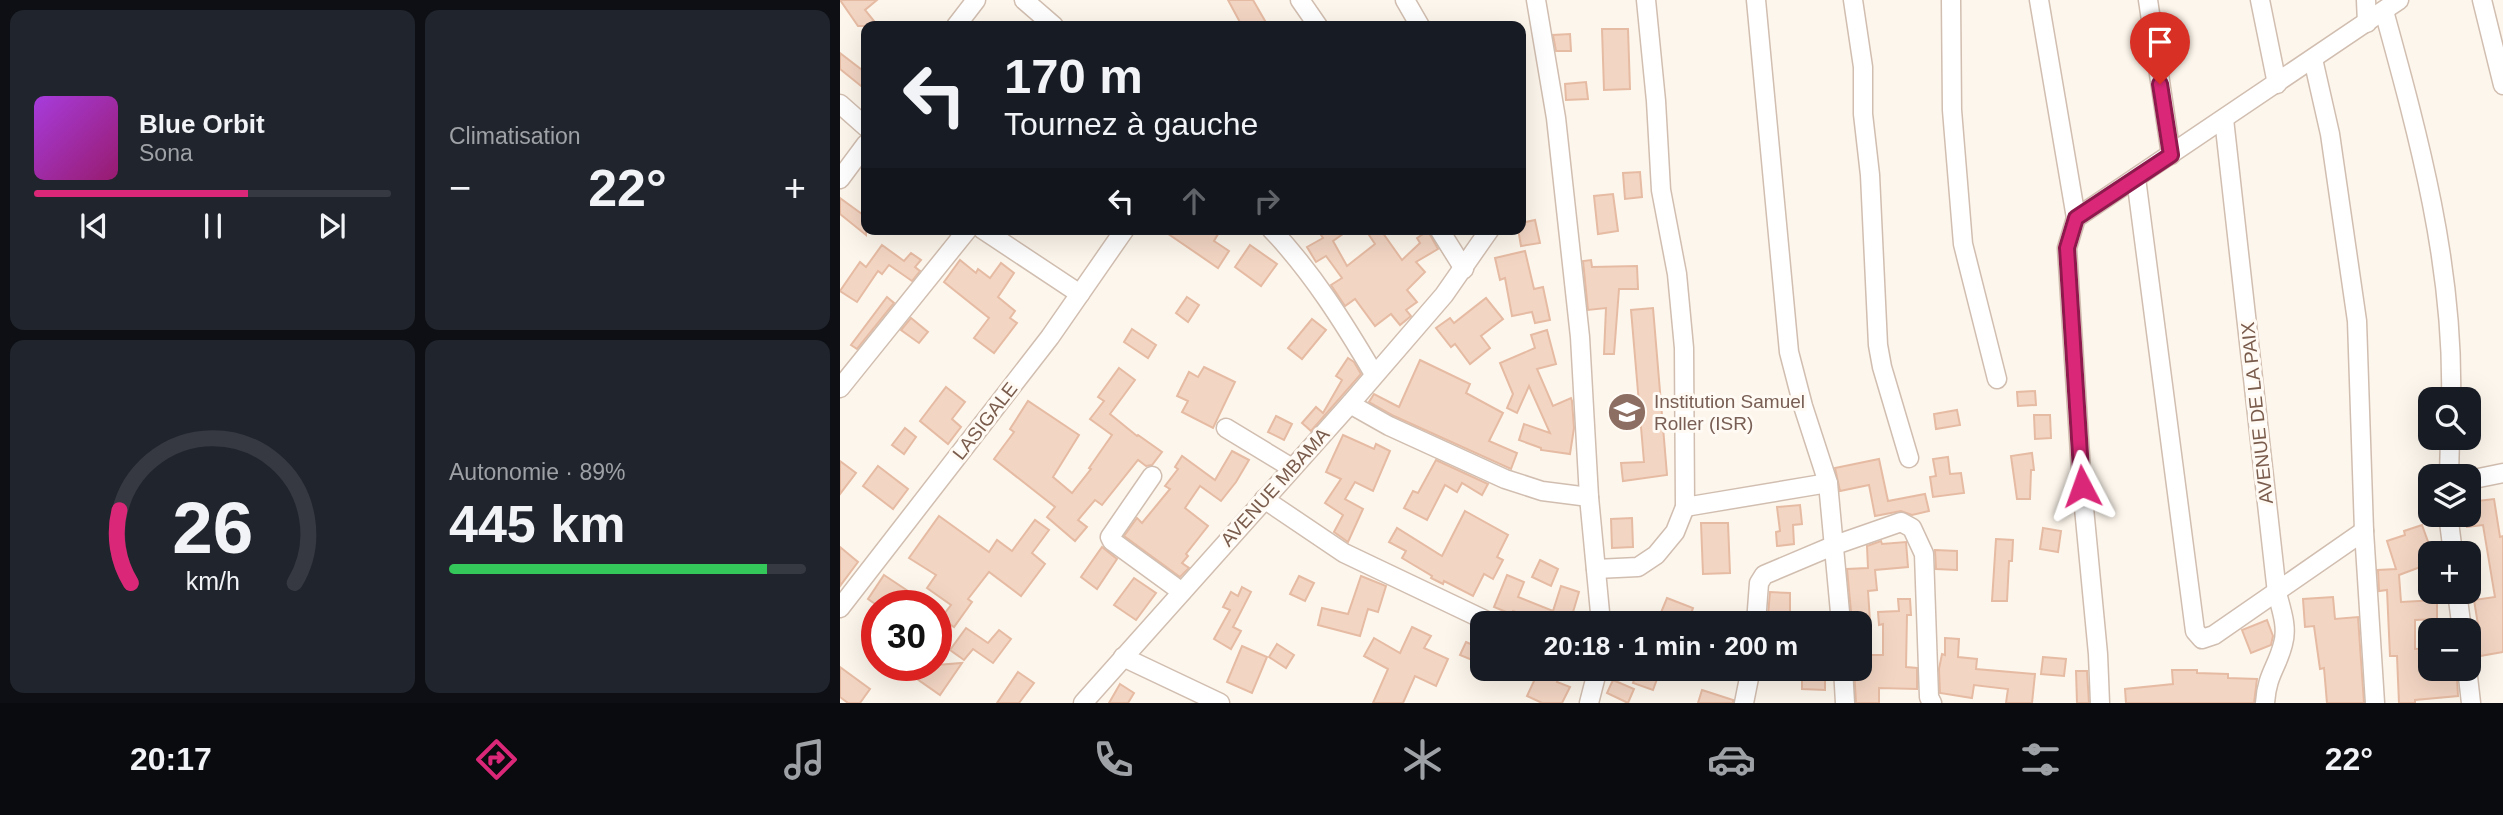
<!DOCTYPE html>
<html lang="fr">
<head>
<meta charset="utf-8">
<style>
  body { margin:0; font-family:Helvetica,sans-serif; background:#20242c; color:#f1f3f6; height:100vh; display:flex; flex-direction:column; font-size:26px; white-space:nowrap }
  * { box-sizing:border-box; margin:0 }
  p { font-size:23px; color:#9ea1a6 }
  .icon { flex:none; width:38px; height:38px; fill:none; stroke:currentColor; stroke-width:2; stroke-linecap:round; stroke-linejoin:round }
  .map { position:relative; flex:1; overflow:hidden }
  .sheet { display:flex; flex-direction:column; gap:10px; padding:10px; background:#0d0f14; width:840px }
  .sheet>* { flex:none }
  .top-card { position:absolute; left:21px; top:21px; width:665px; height:214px; border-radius:14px; box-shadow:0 7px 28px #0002; background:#171b24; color:#f1f3f6; overflow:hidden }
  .buttons { position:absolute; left:1578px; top:387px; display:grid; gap:14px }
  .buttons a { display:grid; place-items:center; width:63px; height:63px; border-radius:14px; background:#171b24; box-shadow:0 7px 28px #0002; font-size:35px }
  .speed { position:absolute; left:21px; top:590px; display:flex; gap:14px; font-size:35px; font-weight:700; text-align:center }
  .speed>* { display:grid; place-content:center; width:91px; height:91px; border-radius:50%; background:#171b24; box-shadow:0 7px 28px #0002; line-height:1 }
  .speed .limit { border:10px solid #d22; background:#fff; color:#111 }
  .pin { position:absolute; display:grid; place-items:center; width:60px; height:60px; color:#fff; margin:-72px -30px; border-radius:50% 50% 50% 0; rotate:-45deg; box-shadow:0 0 7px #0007 }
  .pin .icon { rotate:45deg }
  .me { position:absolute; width:77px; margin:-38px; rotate:356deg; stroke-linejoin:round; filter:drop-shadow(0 0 5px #0008) }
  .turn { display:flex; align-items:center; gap:24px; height:147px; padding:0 28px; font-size:32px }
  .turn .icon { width:91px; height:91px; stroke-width:2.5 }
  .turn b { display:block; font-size:49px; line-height:60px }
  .lanes { display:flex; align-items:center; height:66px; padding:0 28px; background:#0003; justify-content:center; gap:35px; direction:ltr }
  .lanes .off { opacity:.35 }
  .big { font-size:52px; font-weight:800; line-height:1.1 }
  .sheet .card { flex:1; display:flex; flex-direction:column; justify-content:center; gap:10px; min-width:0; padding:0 24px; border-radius:14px; background:#20242c }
  .sheet .dial { align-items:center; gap:0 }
  .dial svg { height:182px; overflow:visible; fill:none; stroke:#363941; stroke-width:7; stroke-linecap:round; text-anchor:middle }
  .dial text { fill:#f1f3f6; stroke:none }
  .song { display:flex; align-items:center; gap:21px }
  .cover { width:84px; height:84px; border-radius:10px; background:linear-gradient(135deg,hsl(280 70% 55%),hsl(320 70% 35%)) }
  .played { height:7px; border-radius:4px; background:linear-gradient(90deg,#db2777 60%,#363941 60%) }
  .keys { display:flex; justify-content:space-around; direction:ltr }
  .heat { display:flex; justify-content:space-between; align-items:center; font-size:38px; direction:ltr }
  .charge { height:10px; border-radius:5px; background:linear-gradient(90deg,#34c759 89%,#363941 0) }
  .sheet .tiles { flex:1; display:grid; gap:10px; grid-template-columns:repeat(2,1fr) }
  .trip { position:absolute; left:630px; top:611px; width:402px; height:70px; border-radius:14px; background:#171b24; box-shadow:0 7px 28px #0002; font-weight:800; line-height:70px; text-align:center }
  .menu { display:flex; height:112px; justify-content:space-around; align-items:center; background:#090b0e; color:#9ea1a6 }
  .menu .icon { width:49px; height:49px }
  .menu .active { color:#db2777 }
  .menu b { font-size:32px; color:#f1f3f6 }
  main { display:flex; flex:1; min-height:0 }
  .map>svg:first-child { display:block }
  .building { fill:#f3d5c3; stroke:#e6bba3; stroke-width:2 }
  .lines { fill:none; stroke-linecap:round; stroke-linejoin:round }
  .minor-casing { stroke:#d1beb0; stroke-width:21 }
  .minor { stroke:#fff; stroke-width:18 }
  .route-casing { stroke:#8e194d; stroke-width:18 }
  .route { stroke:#db2777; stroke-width:12 }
  .labels { text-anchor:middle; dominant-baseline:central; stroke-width:6; stroke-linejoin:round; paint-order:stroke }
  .education-label { font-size:19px; fill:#785e54; stroke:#fffaf3; text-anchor:start }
  .street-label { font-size:19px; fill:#7a5c4d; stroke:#fffaf3 }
</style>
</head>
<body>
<main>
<section class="sheet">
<div class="tiles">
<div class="card">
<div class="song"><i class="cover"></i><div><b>Blue Orbit</b><p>Sona</p></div></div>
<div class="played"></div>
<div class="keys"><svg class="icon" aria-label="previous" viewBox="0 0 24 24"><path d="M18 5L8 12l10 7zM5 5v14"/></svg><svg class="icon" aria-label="pause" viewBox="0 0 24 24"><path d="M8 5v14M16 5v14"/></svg><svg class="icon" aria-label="next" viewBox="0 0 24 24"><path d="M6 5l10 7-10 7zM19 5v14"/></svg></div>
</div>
<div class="card"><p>Climatisation</p>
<div class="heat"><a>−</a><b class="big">22°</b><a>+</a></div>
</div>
<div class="card dial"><svg viewBox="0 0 100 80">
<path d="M14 69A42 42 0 1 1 86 69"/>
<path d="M14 69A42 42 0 0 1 9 37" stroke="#db2777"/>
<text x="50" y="56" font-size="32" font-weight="700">26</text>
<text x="50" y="72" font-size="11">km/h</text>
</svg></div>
<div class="card"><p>Autonomie · 89%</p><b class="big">445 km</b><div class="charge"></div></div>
</div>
</section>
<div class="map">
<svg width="1663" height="703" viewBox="0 0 1663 703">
  <rect width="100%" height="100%" fill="#fdf6ec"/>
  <g class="building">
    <polygon points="0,0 37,0 25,10 38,26 18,26"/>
    <polygon points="388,0 413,0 428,26 402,26"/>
    <polygon points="762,29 788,29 790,89 764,90"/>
    <polygon points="730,34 731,51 716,51 713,35"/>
    <polygon points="0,53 26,73 26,90 0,69"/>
    <polygon points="746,82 748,99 726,100 725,84"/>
    <polygon points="800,172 802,197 785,199 783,173"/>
    <polygon points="773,194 778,231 758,234 754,196"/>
    <polygon points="0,198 26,217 26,235 0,214"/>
    <polygon points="695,220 700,243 681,246 678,229 681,229 681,223"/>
    <polygon points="321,229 381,229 374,241 389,251 378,268"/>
    <polygon points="477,229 510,229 493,241 507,266 535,244 525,229 540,229 562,260 580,243 577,238 588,231 598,249 576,262 585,272 567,290 577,302 566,310 571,316 560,325 551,314 535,326 515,299 505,306 491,285 502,278 486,256 476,262 467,247 483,238"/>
    <polygon points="42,245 64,261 71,253 81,260 75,267 80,271 72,281 49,265 42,274 38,271 17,302 0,291 20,262 26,267"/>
    <polygon points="410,245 437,264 421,286 395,267"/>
    <polygon points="685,251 694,289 703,287 710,320 695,323 692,312 672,316 665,278 660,280 655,258"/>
    <polygon points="120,260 136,273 138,269 150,278 161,263 174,273 158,297 175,311 170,318 177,323 154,353 134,338 149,318 104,282"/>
    <polygon points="751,260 752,267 797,266 798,289 779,289 774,354 764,354 766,308 748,310 743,261"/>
    <polygon points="47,297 54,303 17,349 11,345"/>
    <polygon points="347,297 359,305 348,322 336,313"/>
    <polygon points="646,298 663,319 641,336 650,348 630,364 615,344 611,347 596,328 610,318 614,323"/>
    <polygon points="813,308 827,475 783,481 781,463 804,462 791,310"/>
    <polygon points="71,318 88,332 79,343 61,330"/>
    <polygon points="472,319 486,330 462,359 448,348"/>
    <polygon points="292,329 316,345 308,358 284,342"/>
    <polygon points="707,330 716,364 697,369 713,406 731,398 732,401 734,428 730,454 701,450 701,448 679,440 684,424 710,433 689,386 677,413 667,408 673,394 660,363 695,348 691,335"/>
    <polygon points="508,358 514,362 521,374 471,431 462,423 476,407 483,413 502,380 496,376"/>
    <polygon points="580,360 630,384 626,393 663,413 649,441 677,453 671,469 554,416 529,402 534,394 559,407"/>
    <polygon points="364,367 395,382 373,428 342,412 348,401 337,396 349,372 358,377"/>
    <polygon points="279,368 295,380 270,414 297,436 298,435 322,452 312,465 306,466 298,460 262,505 255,500 238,520 247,527 235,541 207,517 215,507 154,459 174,432 170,429 188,401 239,435 213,477 232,493 251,469 249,468 272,435 250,419 264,401 258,397"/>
    <polygon points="106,387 125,402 112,419 121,427 108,444 80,421"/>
    <polygon points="1195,391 1196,405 1178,406 1177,392"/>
    <polygon points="1117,410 1120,425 1096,429 1094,414"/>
    <polygon points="1194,415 1210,415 1211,438 1195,439"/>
    <polygon points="436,416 452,424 444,440 428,432"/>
    <polygon points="65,428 76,437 64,454 52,445"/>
    <polygon points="503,435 534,449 536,444 550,451 533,491 515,482 505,499 523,509 508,542 494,532 503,515 485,503 501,479 486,472"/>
    <polygon points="392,451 409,460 396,482 381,501 360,486 345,508 368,526 346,554 348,556 342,563 349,568 340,577 284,536 297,518 302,523 330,489 325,486 338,469 335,467 342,456 375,480"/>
    <polygon points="1192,453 1194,470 1191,470 1190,499 1177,499 1171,456"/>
    <polygon points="1108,457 1110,474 1121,473 1124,493 1093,497 1090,477 1096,476 1093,459"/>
    <polygon points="1039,459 1048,501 1085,494 1089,511 1072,515 1061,511 1035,516 1029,485 1000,491 995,468"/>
    <polygon points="596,460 648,484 642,495 622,483 617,492 605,485 587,520 564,508 573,491 578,493"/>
    <polygon points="0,461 16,473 0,494"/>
    <polygon points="38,466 68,489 53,509 23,486"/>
    <polygon points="1654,499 1660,537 1663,536 1663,652 1640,656 1635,632 1639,631 1634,600 1655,597 1643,525 1627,527 1625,514 1629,514 1629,502"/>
    <polygon points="960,505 962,524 953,525 954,544 937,546 936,532 940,531 937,507"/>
    <polygon points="625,511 668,535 657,557 663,560 653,579 644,574 633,596 604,581 603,584 591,578 592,576 562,558 566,551 549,542 557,528 602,556"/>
    <polygon points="99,516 149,552 157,540 172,551 195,520 209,530 192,553 205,564 181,596 149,572 128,599 132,602 114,627 101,618 111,605 87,588 96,575 69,558"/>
    <polygon points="792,518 793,547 772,548 771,519"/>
    <polygon points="861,523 888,523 890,573 863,574"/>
    <polygon points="1582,525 1591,550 1591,563 1559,575 1561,602 1597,600 1597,619 1575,620 1575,649 1591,648 1591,679 1617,677 1618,696 1575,700 1575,703 1559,703 1557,656 1550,656 1547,590 1539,591 1538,570 1556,569 1547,541 1565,535 1564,531"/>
    <polygon points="1203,528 1221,531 1218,552 1200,549"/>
    <polygon points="1156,539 1173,540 1172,561 1169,561 1167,601 1152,601"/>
    <polygon points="1041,541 1042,544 1066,542 1068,567 1035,570 1037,590 1028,591 1030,621 1012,622 1007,569 1028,568 1027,546"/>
    <polygon points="0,547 18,562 0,586"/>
    <polygon points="262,547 277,559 257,589 241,577"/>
    <polygon points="1095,550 1117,551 1117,570 1096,569"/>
    <polygon points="700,560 718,569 711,586 692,577"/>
    <polygon points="44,575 68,591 59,606 38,606 28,599"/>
    <polygon points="667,575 684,582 678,597 713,611 721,586 739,592 731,619 740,623 703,623 673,611 671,614 654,607"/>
    <polygon points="459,576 474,583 465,601 450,594"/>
    <polygon points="521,576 546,586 538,612 528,609 520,636 478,625 482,608 508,614"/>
    <polygon points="294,578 316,593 296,620 274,605"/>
    <polygon points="402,587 411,592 393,627 401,631 391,649 374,639 390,610 383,607 391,592 398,596"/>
    <polygon points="930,592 950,593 950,616 928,615"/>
    <polygon points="1493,597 1495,619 1518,617 1524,703 1487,703 1484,668 1480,669 1474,626 1465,627 1463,599"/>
    <polygon points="827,598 853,608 848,623 820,623 823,616 820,615"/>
    <polygon points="1058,599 1070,599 1071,615 1067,615 1066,667 1077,668 1077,689 1039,688 1039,703 1016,703 1014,668 1020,668 1020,655 1043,655 1043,624 1039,625 1038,612 1059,611"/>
    <polygon points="1427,620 1433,636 1431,645 1411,653 1402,630"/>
    <polygon points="572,627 591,636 584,648 608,659 596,686 575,676 563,703 533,703 548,669 524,656 534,638 560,653"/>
    <polygon points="126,628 148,643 159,630 171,639 153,663 133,649 124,660 110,650"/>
    <polygon points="1105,638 1119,639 1118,657 1137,659 1136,669 1195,674 1192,703 1166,703 1168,689 1134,685 1132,698 1100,693 1099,669 1102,654 1105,655"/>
    <polygon points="626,642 642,649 642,664 620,655"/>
    <polygon points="437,644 454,655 446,668 429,657"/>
    <polygon points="402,646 427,657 412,693 387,682"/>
    <polygon points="1203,657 1226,659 1224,676 1201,674"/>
    <polygon points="122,663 100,695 57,665 96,665"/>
    <polygon points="0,667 30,689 20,703 8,703 0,697"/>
    <polygon points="700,668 723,668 717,682 730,687 722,703 702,703 687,696"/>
    <polygon points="798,668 821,668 813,690 793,683"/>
    <polygon points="1332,670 1357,670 1357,673 1388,674 1388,678 1417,679 1414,703 1286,703 1285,689 1333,684"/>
    <polygon points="1236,671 1247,671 1249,703 1237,703"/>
    <polygon points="178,672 194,683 179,703 157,703"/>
    <polygon points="962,673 985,673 985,690 962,689"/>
    <polygon points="773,680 794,689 788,703 767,693"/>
    <polygon points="280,684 294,693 288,703 269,703"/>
    <polygon points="862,690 893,700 893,703 858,703"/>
  </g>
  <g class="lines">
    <g class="minor-casing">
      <g id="minor">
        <polyline points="184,0 214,26"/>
        <polyline points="460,0 478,26"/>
        <polyline points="565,0 580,26"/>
        <polyline points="696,0 716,118 740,337 749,497 761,623"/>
        <polyline points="916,0 949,352 963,406 988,483 1001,623"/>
        <polyline points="1013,0 1023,67 1023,114 1030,175 1038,345 1042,367 1069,458"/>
        <polyline points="1111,0 1112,110 1123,244 1157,379"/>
        <polyline points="1199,0 1236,218 1559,0"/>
        <polyline points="1308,0 1331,155"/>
        <polyline points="1420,0 1437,84"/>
        <polyline points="1526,0 1527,23"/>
        <polyline points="1642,0 1663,85"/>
        <path d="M1544,11C1579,138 1614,266 1611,399"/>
        <polyline points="116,26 136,0"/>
        <polyline points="1473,59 1490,134 1517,321 1524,531 1535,703"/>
        <polyline points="0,104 26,127"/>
        <path d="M1384,119L1437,593C1441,609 1448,627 1443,644C1437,668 1427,674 1425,703"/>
        <polyline points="1296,178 1355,631 1362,639 1374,635 1524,531"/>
        <polyline points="0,179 26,144"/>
        <polyline points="1236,218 1227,248 1242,487 1258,654 1260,703"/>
        <polyline points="142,229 240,294"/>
        <path d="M431,229C472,272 504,323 534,374"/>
        <polyline points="599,229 624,269"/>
        <polyline points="0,388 128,229"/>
        <polyline points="510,404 549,426 665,479 702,491 749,497"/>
        <polyline points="386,428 452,468"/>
        <polyline points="312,476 270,537 272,541 342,592"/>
        <polyline points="1609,476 1610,438"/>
        <polyline points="1629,480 1663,473"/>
        <polyline points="424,499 504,553 651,623"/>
        <polyline points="845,507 988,483"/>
        <polyline points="1608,514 1613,553"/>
        <polyline points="756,569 798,567 816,555 835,532 845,507 844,348 837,274 821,190 816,101 806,0"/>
        <polyline points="1617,592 1622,630"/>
        <polyline points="0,608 210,337 285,229"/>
        <polyline points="916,623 919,583 924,575 995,545 1061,522 1072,528 1084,554 1089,697 1092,703"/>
        <polyline points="283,657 380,703"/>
        <polyline points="1003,668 1005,703"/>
        <polyline points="1627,668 1631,703"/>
        <polyline points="243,703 510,404 604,295 650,229"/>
        <polyline points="749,703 758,668"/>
        <polyline points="904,703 911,668"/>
      </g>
    </g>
    <use href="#minor" class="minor"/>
  </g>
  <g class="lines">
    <g class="route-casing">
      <polyline id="route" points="1242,486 1227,248 1236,218 1331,155 1320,84"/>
    </g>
    <use href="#route" class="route"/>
  </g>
  <defs>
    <g id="school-disc" transform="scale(2.0125)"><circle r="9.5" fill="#8d6e63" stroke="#fffaf3"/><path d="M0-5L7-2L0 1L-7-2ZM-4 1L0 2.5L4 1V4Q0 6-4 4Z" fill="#fff"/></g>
  </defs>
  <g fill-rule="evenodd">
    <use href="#school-disc" x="787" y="412"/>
  </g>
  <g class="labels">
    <g class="education-label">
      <text x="814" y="401">Institution Samuel<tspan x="814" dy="22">Roller (ISR)</tspan></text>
    </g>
    <g class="street-label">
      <text transform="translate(1417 413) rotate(-96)">AVENUE DE LA PAIX</text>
      <text transform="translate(145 421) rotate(-52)">LASIGALE</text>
      <text transform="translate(435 487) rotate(-48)">AVENUE MBAMA</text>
    </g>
  </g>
</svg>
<div class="buttons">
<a><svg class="icon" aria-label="search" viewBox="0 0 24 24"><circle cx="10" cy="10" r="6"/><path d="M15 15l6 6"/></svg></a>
<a><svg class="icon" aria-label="layers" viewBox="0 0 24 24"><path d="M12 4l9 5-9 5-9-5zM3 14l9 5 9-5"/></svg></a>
<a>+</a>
<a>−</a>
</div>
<div class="speed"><div class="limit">30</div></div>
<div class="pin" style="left:1320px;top:84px;background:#d93025"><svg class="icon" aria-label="arrive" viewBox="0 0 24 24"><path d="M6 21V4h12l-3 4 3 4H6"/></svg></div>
<svg class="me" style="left:1242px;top:486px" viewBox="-20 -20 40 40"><path d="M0-17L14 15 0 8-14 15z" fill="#db2777" stroke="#fff" stroke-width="4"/></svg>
<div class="trip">20:18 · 1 min · 200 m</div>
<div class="top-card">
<div class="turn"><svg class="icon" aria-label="left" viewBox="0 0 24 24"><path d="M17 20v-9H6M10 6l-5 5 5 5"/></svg><div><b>170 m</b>Tournez à gauche</div></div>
<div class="lanes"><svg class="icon" aria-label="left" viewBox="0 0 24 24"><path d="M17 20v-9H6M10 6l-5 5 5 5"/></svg><svg class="icon off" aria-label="ahead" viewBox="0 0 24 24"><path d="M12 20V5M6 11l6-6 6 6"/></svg><svg class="icon off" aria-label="right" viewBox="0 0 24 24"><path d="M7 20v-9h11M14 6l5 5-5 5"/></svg></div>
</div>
</div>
</main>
<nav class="menu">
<b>20:17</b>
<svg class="icon active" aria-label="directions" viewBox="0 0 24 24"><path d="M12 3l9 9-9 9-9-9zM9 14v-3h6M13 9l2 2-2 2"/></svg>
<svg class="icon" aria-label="music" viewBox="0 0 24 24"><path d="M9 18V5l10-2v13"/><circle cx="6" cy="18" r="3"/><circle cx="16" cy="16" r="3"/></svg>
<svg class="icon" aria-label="phone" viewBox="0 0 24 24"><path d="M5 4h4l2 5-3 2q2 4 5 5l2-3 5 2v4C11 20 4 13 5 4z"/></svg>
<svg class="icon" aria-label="climate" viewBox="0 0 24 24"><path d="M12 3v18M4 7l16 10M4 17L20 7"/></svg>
<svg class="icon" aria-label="car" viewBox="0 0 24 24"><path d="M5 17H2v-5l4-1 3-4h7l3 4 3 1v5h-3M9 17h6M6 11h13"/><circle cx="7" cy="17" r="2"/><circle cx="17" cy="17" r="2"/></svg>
<svg class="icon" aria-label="filters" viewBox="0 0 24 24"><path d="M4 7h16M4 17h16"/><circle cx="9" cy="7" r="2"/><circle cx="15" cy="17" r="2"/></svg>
<b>22°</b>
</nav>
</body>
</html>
